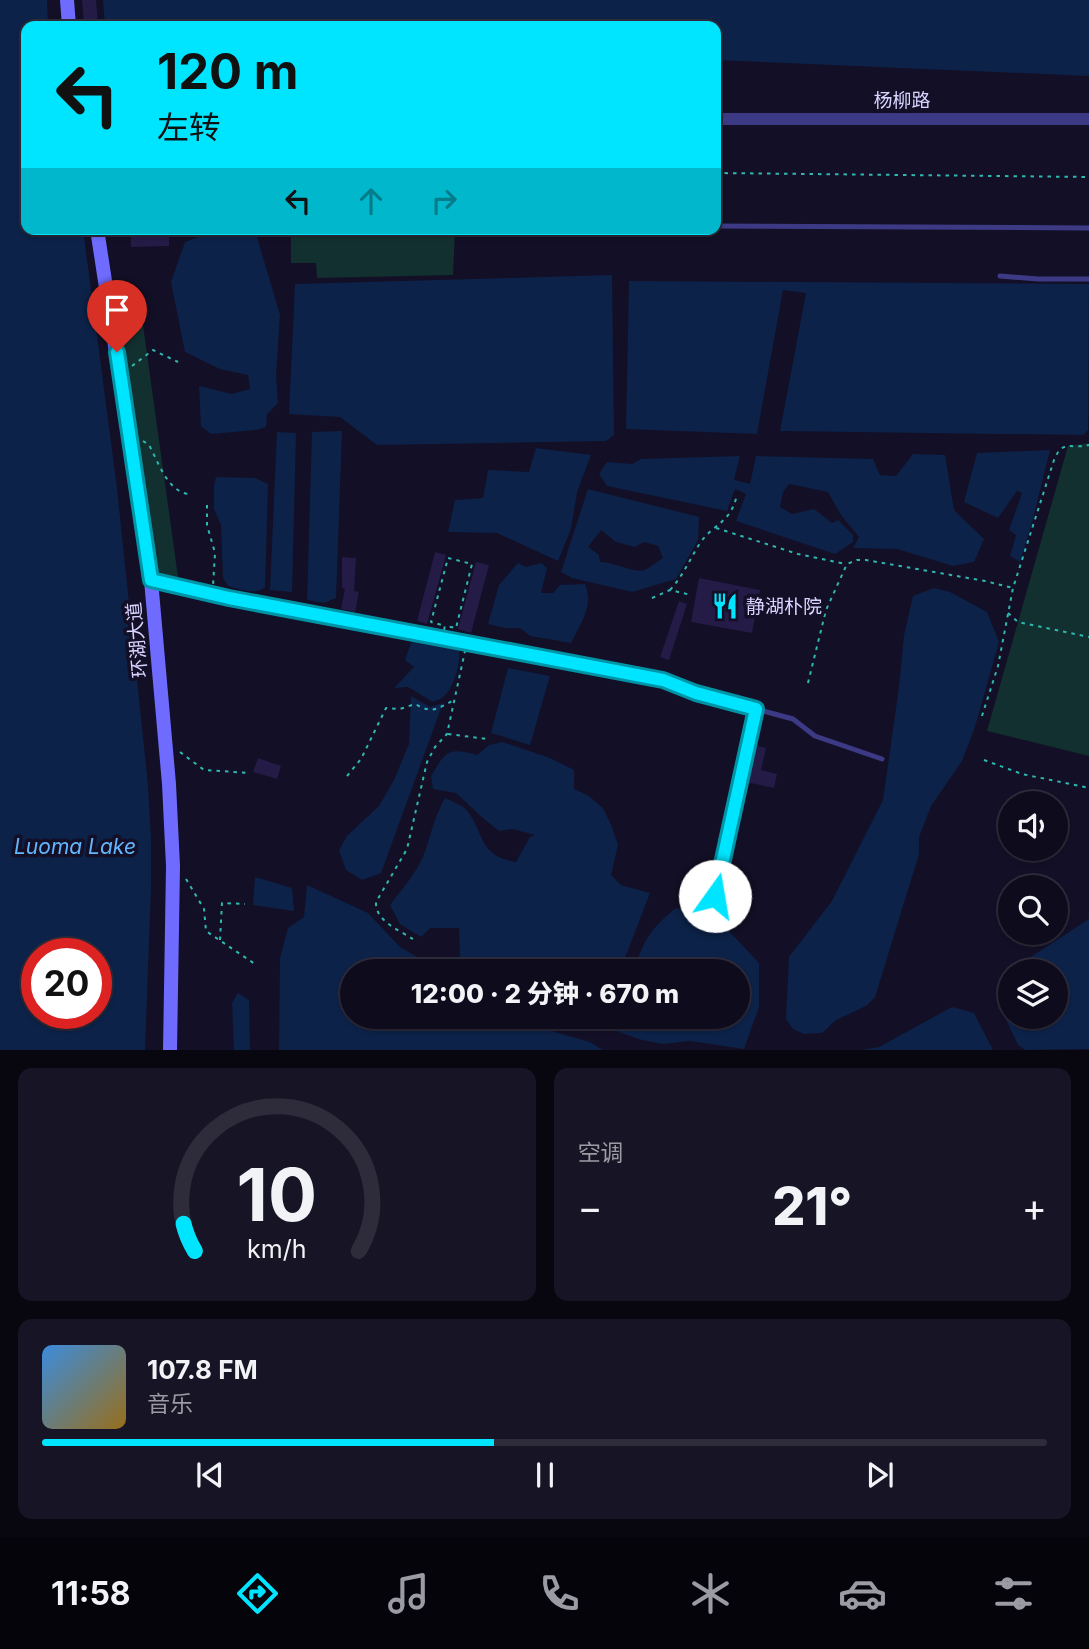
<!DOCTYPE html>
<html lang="zh">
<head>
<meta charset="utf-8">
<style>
  body { margin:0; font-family:Inter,"Noto Sans SC",sans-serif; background:#171425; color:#f1f3f6; height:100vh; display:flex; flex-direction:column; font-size:26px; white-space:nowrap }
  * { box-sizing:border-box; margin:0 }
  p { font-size:23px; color:#9b9ba3 }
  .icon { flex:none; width:38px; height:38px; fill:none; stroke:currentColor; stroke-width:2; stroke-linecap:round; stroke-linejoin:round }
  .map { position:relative; height:1050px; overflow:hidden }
  .details { display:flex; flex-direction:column; gap:18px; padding:18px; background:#08060f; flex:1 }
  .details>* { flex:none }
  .hud { position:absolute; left:21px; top:21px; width:700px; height:214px; border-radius:14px; box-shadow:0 2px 5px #0004,0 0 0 2px #2e2b3b; background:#00e5ff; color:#111; overflow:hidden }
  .buttons { position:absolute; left:998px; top:791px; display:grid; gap:14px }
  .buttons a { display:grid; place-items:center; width:70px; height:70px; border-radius:50%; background:#0e0b1c; box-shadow:0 2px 5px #0004,0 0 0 2px #2e2b3b; font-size:35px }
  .speed { position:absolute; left:21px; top:938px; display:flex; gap:14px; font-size:35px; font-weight:700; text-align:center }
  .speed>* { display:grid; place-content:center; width:91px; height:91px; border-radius:50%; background:#0e0b1c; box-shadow:0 2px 5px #0004,0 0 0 2px #2e2b3b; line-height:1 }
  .speed .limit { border:10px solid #d22; background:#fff; color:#111 }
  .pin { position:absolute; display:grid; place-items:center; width:60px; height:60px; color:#fff; margin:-72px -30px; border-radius:50% 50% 50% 0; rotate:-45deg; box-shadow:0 0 7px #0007 }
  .pin .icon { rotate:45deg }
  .me { position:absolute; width:77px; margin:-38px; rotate:13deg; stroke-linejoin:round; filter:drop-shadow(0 0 5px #0008) }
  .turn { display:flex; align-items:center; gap:24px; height:147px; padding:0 21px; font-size:32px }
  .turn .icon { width:91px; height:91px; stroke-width:2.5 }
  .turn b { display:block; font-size:49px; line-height:60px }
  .lanes { display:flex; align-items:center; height:66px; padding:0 21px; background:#0003; justify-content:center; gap:35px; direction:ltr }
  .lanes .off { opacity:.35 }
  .big { font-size:52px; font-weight:800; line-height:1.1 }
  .details .card { flex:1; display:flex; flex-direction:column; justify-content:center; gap:10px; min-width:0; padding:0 24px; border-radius:14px; background:#171425 }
  .details .dial { align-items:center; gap:0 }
  .dial svg { height:182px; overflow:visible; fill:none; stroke:#2e2b3b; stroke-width:7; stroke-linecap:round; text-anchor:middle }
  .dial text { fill:#f1f3f6; stroke:none }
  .song { display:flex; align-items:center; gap:21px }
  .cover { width:84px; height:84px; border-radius:10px; background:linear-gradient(135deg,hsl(210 70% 55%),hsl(40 70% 35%)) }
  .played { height:7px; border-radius:4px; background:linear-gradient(90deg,#00e5ff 45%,#2e2b3b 45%) }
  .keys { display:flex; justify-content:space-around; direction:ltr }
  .heat { display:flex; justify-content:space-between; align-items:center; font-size:38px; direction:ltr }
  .details .tiles { flex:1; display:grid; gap:18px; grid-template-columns:1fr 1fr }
  .card:last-child { grid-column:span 2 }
  .trip { position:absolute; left:340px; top:959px; width:410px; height:70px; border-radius:35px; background:#0e0b1c; box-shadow:0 2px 5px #0004,0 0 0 2px #2e2b3b; font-weight:800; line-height:70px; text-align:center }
  .tabs { display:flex; height:112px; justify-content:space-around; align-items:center; background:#06040b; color:#9b9ba3 }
  .tabs .icon { width:49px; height:49px }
  .tabs .selected { color:#00e5ff }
  .tabs b { font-size:32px; color:#f1f3f6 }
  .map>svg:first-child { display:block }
  .green { fill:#12302f }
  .water { fill:#0c2248; fill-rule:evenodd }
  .building { fill:#241b47 }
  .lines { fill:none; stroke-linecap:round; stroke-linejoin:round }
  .path { stroke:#2fb8b0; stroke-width:2; stroke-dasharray:3.5 5; stroke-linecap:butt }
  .service { stroke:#3d3a85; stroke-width:5 }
  .tertiary { stroke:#3d3a85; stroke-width:12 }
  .secondary { stroke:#6f6bff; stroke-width:14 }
  .route-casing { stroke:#0095a6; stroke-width:18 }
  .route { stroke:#00e5ff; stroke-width:12 }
  .labels { text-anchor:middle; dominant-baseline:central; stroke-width:7; stroke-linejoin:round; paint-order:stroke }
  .street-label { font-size:19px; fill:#d9d4ff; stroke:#130f26 }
  .poi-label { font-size:19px; fill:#d9d4ff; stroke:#130f26; text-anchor:start }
  .water-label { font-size:21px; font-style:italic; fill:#62b6ff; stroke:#130f26 }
</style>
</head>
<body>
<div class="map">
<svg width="1089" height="1051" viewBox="0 0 1089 1051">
  <rect width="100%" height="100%" fill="#130f26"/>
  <g class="green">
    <polygon points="291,229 455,230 453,275 317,278 316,263 291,263"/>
    <polygon points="113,284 131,284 138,289 178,577 155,573"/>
    <polygon points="1089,443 1089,756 987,731 1068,446"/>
  </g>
  <g class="water">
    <path d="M0,0H47L48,25L26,26V229H83L117,488L148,785L151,838V888L145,1050H0ZM37,954H96V1013H37Z"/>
    <polygon points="103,0 1089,0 1089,76 716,60 716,26 105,26"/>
    <polygon points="206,234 257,237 280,315 276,375 278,403 267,414 266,427 256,430 211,434 201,426 199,386 232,394 250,389 248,375 220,369 185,352 171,282 185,242"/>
    <polygon points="612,275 614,435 606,441 377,445 340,417 289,414 295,284"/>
    <polygon points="629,281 1089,284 1088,430 1083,435 780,431 806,293 783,290 757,434 626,429"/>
    <polygon points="342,431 336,598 324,603 307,600 312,432"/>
    <polygon points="277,432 296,433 292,592 270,590"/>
    <polygon points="536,448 591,455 577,492 571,529 558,561 497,533 448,532 455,500 483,498 488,470 529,472"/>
    <polygon points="1050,450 1032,523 1020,562 1010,556 1016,535 1009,530 1022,493 1017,491 998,518 964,502 977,453"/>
    <polygon points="913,454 945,455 954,510 984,539 974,562 953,566 897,549 853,548 859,537 841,515 828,492 789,484 783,492 780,507 792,514 814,509 832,523 838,520 853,535 853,542 835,554 736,521 746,494 735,489 727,511 607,486 599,474 607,462 632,464 641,459 740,456 734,480 750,484 756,456 873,459 880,475 896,476"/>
    <path d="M216,477L255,478L268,484L265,587C255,596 240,589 228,586L223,578L221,525L214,509V485Z"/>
    <path d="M588,489L699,517L698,540L676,579L632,592L572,578L561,572ZM601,530L616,542L635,547L644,542L658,546L663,558C658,561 650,568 644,570C632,573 615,562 600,562L599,555L588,547Z"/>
    <path d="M518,563L526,567L541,563L547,568L541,593H553L560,585L585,584C594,606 581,623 571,643L530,636L520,628H505L488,624L499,585Z"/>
    <polygon points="934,588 950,592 987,612 999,642 975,727 962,761 931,806 919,837 919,854 875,997 866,1006 836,1020 822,1033 804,1034 793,1029 786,1019 789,957 832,901 883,800 899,687 904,635 913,596"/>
    <path d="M413,637L459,650C461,662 454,687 444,696C441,699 437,700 433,702L408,687L394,688L414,667L405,660Z"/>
    <polygon points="508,668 550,676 530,745 491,733"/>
    <polygon points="411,696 430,707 443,703 381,873 362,880 346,870 339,850 347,836 379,806 394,780 409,744"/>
    <path d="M503,742L550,758L574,770V789L589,796L603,808L612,827L618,845L611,875L621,885L650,893L620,971H476L460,958L459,928H430L421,937L400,924L390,905C403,888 419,870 426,849C432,830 435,816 445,798C453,802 464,805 469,813C485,837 480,856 516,862L530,837L535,835L512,829L499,831L484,819L456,793L433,789L431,776C446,751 448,747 477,755L489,745Z"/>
    <polygon points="255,877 292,888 294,911 253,905"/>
    <polygon points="307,885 368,913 400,947 441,971 352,971 352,1017 515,1017 555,1032 590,1042 603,1050 279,1050 280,958 288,928 304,917"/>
    <path d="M676,908L713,914L759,963V1007L744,1049L690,1041L663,1044L642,1040L613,1030L617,1017H737V971H633C645,939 649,930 676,908Z"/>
    <path d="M1089,919V1049L1025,1050L1018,1045L999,1005L1003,975ZM1010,971H1055V1017H1010Z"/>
    <polygon points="238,993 249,1000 250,1050 234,1050 232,1003"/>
    <polygon points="952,1007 974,1013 993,1050 862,1050 879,1047"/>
  </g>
  <g class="building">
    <polygon points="82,0 96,0 98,26 84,26"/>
    <polygon points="131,229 169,229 169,246 131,247"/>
    <polygon points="435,552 446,555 427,624 417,621"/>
    <polygon points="342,557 356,558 354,591 359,592 355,612 341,609 345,589 342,588"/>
    <polygon points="476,562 489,565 471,633 458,629"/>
    <polygon points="699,578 760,590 752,633 691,622"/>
    <polygon points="679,601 687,604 669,660 660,657"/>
    <polygon points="754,745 766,748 761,770 777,774 774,788 746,782"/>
    <polygon points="258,758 281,766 277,779 253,772"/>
  </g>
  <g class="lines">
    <g class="path">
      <polyline points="716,173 1089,177"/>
      <polyline points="132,366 153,350 178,362"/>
      <path d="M143,441L149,445C158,461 167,491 188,494"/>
      <polyline points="207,505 207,525 215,553 213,586"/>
      <polyline points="716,528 798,554 846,564"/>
      <path d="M670,590C683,576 690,559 700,543C715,522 730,524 737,495"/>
      <polyline points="652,598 670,590 691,595"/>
      <polyline points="1008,613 1018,622 1089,637"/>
      <polyline points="444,630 445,626 431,622 448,558 472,564 456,628 445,626"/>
      <polyline points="808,683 826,610 847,564 857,560 866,560 985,581 1013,588"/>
      <path d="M982,716L998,666L1013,588L1054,460C1063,438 1072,450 1089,445"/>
      <polyline points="448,734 487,739"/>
      <polyline points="180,752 204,770 250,773"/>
      <polyline points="984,760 1022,774 1089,788"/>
      <path d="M347,776L361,759L386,708L400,709L415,704C432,714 437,709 454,700"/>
      <polyline points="186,879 204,909 206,931 255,964"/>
      <path d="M413,939C399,930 375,921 376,902L407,849L427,762L435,747L447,734L465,651"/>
      <polyline points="220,940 222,903 245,904"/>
    </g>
    <g class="service">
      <polyline points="716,226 1089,228"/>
      <polyline points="1000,276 1038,279 1089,279"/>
      <polyline points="154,581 229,598 663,680 696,693 793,719 815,736 882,759"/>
      <polyline points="715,896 756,709"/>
    </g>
    <polyline class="tertiary" points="716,119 1089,119"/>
    <g class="secondary">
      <polyline points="67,0 69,26"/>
      <polyline points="97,229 151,580 169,784 173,866 170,1051"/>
    </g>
  </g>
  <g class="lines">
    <g class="route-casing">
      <polyline id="route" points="117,352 151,580 229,598 663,680 696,693 756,709 715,896"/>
    </g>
    <use href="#route" class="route"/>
  </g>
  <defs>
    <g id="restaurant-bare" transform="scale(2.1)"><path d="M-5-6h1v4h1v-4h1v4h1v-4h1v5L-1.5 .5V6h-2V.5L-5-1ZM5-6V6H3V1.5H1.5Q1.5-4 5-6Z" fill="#00e5ff" stroke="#130f26" stroke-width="2.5" paint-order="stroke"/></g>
  </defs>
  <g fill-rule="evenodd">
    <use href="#restaurant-bare" x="725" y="606"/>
  </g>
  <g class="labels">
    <g class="street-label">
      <text x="902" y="100">杨柳路</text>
      <text transform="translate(137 640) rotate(-95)">环湖大道</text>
    </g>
    <g class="poi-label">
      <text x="746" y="606">静湖朴院</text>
    </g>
    <g class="water-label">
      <text x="75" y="846">Luoma Lake</text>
    </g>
  </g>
</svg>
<div class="buttons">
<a><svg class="icon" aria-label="sound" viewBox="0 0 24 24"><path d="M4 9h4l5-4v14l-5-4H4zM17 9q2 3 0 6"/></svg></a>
<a><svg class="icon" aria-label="search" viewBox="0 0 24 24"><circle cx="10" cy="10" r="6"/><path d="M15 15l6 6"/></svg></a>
<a><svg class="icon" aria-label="layers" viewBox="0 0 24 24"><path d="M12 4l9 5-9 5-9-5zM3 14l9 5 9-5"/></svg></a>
</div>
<div class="speed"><div class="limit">20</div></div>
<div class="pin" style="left:117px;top:352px;background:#d93025"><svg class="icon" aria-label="arrive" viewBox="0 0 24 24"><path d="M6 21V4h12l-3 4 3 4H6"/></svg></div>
<svg class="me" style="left:715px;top:896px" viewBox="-20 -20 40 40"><circle r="19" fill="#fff"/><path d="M0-13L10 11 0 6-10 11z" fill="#00e5ff"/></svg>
<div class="trip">12:00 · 2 分钟 · 670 m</div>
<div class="hud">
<div class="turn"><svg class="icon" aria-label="left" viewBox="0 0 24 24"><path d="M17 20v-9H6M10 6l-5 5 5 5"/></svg><div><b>120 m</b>左转</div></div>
<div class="lanes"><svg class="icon" aria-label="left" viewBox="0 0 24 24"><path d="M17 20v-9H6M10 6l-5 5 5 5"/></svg><svg class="icon off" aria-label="ahead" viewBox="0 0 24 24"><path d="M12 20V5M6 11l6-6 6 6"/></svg><svg class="icon off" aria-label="right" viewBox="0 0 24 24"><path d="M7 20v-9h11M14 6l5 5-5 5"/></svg></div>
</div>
</div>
<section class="details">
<div class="tiles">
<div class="card dial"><svg viewBox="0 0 100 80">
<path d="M14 69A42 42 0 1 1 86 69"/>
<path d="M14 69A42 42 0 0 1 9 57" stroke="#00e5ff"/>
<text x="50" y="56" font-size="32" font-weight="700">10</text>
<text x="50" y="72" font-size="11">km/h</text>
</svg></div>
<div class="card"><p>空调</p>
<div class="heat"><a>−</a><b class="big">21°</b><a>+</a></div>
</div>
<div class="card">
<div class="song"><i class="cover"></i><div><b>107.8 FM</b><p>音乐</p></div></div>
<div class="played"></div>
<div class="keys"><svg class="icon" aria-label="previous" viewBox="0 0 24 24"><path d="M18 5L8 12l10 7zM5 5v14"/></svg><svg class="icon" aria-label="pause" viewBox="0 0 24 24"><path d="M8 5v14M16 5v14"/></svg><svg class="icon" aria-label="next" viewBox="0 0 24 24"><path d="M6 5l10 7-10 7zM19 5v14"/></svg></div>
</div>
</div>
</section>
<nav class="tabs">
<b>11:58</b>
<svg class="icon selected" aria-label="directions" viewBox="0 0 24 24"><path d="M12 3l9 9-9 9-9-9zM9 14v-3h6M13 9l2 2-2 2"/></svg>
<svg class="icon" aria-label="music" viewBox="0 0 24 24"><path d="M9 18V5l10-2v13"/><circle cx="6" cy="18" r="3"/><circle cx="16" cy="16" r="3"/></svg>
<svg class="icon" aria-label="phone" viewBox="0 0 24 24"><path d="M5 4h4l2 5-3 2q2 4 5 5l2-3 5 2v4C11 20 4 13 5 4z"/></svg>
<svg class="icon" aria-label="climate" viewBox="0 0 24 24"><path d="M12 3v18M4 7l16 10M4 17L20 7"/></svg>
<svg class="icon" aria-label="car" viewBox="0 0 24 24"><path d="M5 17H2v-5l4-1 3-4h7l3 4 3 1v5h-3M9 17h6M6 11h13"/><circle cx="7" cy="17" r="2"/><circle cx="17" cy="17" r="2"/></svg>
<svg class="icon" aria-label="filters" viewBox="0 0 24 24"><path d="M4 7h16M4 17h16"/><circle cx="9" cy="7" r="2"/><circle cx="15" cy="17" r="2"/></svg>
</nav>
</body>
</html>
